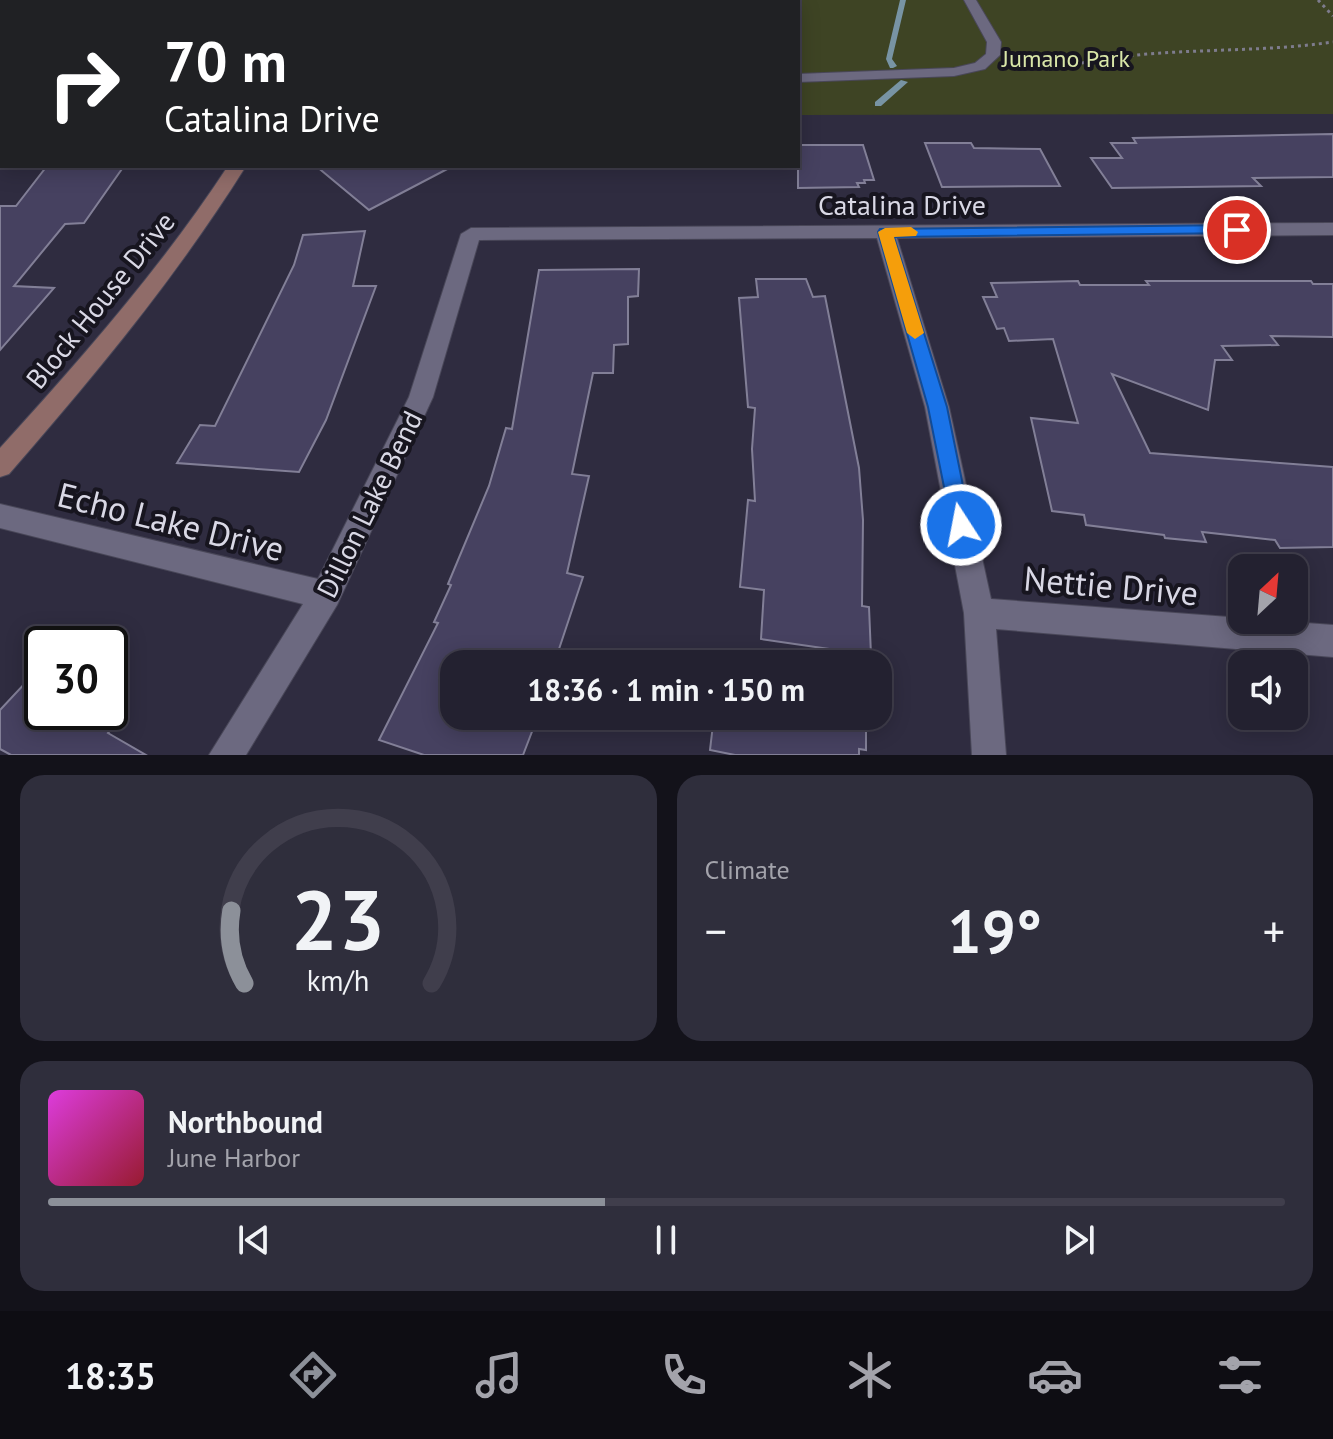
<!DOCTYPE html>
<html lang="en">
<head>
<meta charset="utf-8">
<style>
  body { margin:0; font-family:"PT Sans",sans-serif; background:#2f2e3c; color:#f1f3f6; height:100vh; display:flex; flex-direction:column; font-size:30px; white-space:nowrap }
  * { box-sizing:border-box; margin:0 }
  p { font-size:26px; color:#a3a3ab }
  .icon { flex:none; width:44px; height:44px; fill:none; stroke:currentColor; stroke-width:2; stroke-linecap:round; stroke-linejoin:round }
  .map { position:relative; height:755px; overflow:hidden }
  .side { display:flex; flex-direction:column; gap:20px; padding:20px; background:#13121a; flex:1 }
  .side>* { flex:none }
  .banner { position:absolute; left:0px; top:0px; width:800px; height:168px; box-shadow:0 4px 20px #0003,0 0 0 2px #403e4c; background:#202124; color:#fff; overflow:hidden }
  .needle { width:52px; rotate:26deg }
  .buttons { position:absolute; left:1228px; top:554px; display:grid; gap:16px }
  .buttons a { display:grid; place-items:center; width:80px; height:80px; border-radius:16px; background:#232130; box-shadow:0 4px 20px #0003,0 0 0 2px #403e4c; font-size:40px }
  .speed { position:absolute; left:24px; top:626px; display:flex; gap:16px; font-size:40px; font-weight:700; text-align:center }
  .speed>* { display:grid; place-content:center; width:104px; height:104px; border-radius:50%; background:#232130; box-shadow:0 4px 20px #0003,0 0 0 2px #403e4c; line-height:1 }
  .speed .limit { border:4px solid #111; border-radius:12px; background:#fff; color:#111 }
  .pin { position:absolute; display:grid; place-items:center; width:68px; height:68px; color:#fff; margin:-34px; border:4px solid #fff; border-radius:50%; box-shadow:0 2px 8px #0007 }
  .me { position:absolute; width:88px; margin:-44px; rotate:349deg; stroke-linejoin:round; filter:drop-shadow(0 0 6px #0008) }
  .turn { display:flex; align-items:center; gap:28px; height:168px; padding:0 32px; font-size:36px }
  .turn .icon { width:104px; height:104px; stroke-width:2.5 }
  .turn b { display:block; font-size:56px; line-height:68px }
  .big { font-size:60px; font-weight:600; line-height:1.1 }
  .side .widget { flex:1; display:flex; flex-direction:column; justify-content:center; gap:12px; min-width:0; padding:0 28px; border-radius:24px; background:#2f2e3c }
  .side .dial { align-items:center; gap:0 }
  .dial svg { height:208px; overflow:visible; fill:none; stroke:#403e4c; stroke-width:7; stroke-linecap:round; text-anchor:middle }
  .dial text { fill:#f1f3f6; stroke:none }
  .song { display:flex; align-items:center; gap:24px }
  .cover { width:96px; height:96px; border-radius:12px; background:linear-gradient(135deg,hsl(300 70% 55%),hsl(350 70% 35%)) }
  .played { height:8px; border-radius:4px; background:linear-gradient(90deg,#8c9099 45%,#403e4c 45%) }
  .keys { display:flex; justify-content:space-around; direction:ltr }
  .heat { display:flex; justify-content:space-between; align-items:center; font-size:44px; direction:ltr }
  .side .tiles { flex:1; display:grid; gap:20px; grid-template-columns:1fr 1fr }
  .widget:last-child { grid-column:span 2 }
  .trip { position:absolute; left:440px; top:650px; width:452px; height:80px; border-radius:24px; background:#232130; box-shadow:0 4px 20px #0003,0 0 0 2px #403e4c; font-weight:600; line-height:80px; text-align:center }
  .menu { display:flex; height:128px; justify-content:space-around; align-items:center; background:#0e0d13; color:#a3a3ab }
  .menu .icon { width:56px; height:56px }
  .menu .on { color:#8c9099 }
  .menu b { font-size:36px; color:#f1f3f6 }
  .map>svg:first-child { display:block }
  .green { fill:#3e4424 }
  .lines { fill:none; stroke-linecap:round; stroke-linejoin:round }
  .stream { fill:#7894a4; fill-rule:evenodd }
  .building { fill:#464160; stroke:#827f97; stroke-width:2 }
  .lane-casing { stroke:#494758; stroke-width:2 }
  .street-casing { stroke:#494758; stroke-width:2 }
  .secondary-casing { stroke:#494758; stroke-width:2 }
  .path { stroke:#7e7c8d; stroke-width:3; stroke-dasharray:3 4; stroke-linecap:butt }
  .lane { fill:#6c6980; fill-rule:evenodd }
  .street { fill:#6c6980; fill-rule:evenodd }
  .secondary { fill:#906c69; fill-rule:evenodd }
  .route { fill:#1a73e8; stroke:#114b97; stroke-width:2 }
  .slow { fill:#f59e0b }
  .labels { text-anchor:middle; dominant-baseline:central; stroke-width:8; stroke-linejoin:round; paint-order:stroke }
  .far-park-label { font-size:24px; fill:#d9e6a8; stroke:#17151f }
  .street-label { font-size:28px; fill:#d9d8e5; stroke:#17151f }
  .near-street-label { font-size:34px; fill:#d9d8e5; stroke:#17151f }
</style>
</head>
<body>
<div class="map">
<svg width="1333" height="755" viewBox="0 0 1333 755">
  <rect width="100%" height="100%" fill="#2f2c40"/>
  <polygon class="green" points="334,0 1333,0 1333,114 798,115 798,2"/>
  <g class="lines">
    <g class="stream">
      <polygon points="900,0 906,0 892,59 897,66 893,68 890,68 886,59"/>
      <polygon points="901,80 908,82 881,106 875,106 875,102"/>
    </g>
  </g>
  <g class="building">
    <polygon points="1333,134 1333,177 1253,178 1261,186 1112,188 1091,158 1122,158 1111,143 1136,143 1133,138"/>
    <polygon points="925,143 971,143 974,148 1040,149 1060,186 942,187"/>
    <polygon points="798,145 863,145 874,180 864,180 865,183 857,183 859,187 798,188"/>
    <polygon points="47,166 124,166 84,223 65,224 14,286 54,288 0,350 0,206 16,206"/>
    <polygon points="316,166 453,166 369,210"/>
    <polygon points="365,231 353,286 376,286 326,420 299,472 177,463 200,425 215,426 294,265 303,235"/>
    <polygon points="639,269 638,296 628,297 628,344 614,345 613,373 593,373 572,474 589,476 567,573 583,577 554,664 454,664 454,716 538,716 523,755 424,755 379,740 438,623 434,622 451,585 448,584 489,486 506,428 512,429 539,270"/>
    <polygon points="756,279 806,279 813,297 825,296 859,468 863,520 862,606 869,607 871,655 761,639 764,590 740,587 748,500 755,501 752,449 755,408 748,407 739,298 758,297"/>
    <polygon points="1078,281 1080,285 1149,285 1146,281 1311,281 1313,284 1333,284 1333,337 1271,336 1278,345 1222,346 1232,360 1215,360 1208,410 1112,374 1150,453 1333,467 1333,547 1280,548 1275,540 1202,532 1206,542 1165,538 1164,535 1086,525 1084,515 1052,511 1031,418 1078,423 1053,339 1009,341 1004,328 997,329 983,297 997,297 991,283"/>
    <polygon points="42,665 42,712 125,712 108,733 146,755 11,755 0,749 0,710"/>
    <polygon points="714,716 866,716 866,750 859,749 859,755 735,755 710,750"/>
  </g>
  <g class="lines">
    <g class="lane-casing">
      <polygon id="lane" points="964,0 976,0 1001,42 1000,55 985,69 954,76 798,82 798,74 954,68 975,63 986,54 987,42"/>
    </g>
    <g class="street-casing">
      <g id="street">
        <polygon points="0,123 2,123 0,135"/>
        <polygon points="1333,223 1333,235 897,238 949,407 991,599 1333,625 1333,657 996,629 1006,755 972,755 964,613 925,407 877,238 479,240 433,397 337,605 246,755 209,755 303,604 0,528 0,504 318,579 409,397 461,234 471,228"/>
      </g>
    </g>
    <g class="secondary-casing">
      <g id="secondary">
        <rect x="298" y="0" width="14" height="2"/>
        <path d="M228,166H246C175,279 96,374 9,474L0,477V448C82,358 161,268 228,166Z"/>
      </g>
    </g>
    <g class="path">
      <polyline points="1318,0 1333,16"/>
      <polyline points="722,2 729,0"/>
      <path d="M1012,65C1058,71 1102,58 1147,54C1209,49 1271,51 1333,42"/>
    </g>
    <use href="#lane" class="lane"/>
    <use href="#street" class="street"/>
    <use href="#secondary" class="secondary"/>
  </g>
  <polygon class="route" points="1237,225 1245,230 1242,233 894,237 947,407 971,525 968,532 961,534 953,532 928,407 878,232 880,229"/>
  <polygon class="slow" points="911,227 918,232 916,236 894,237 924,333 915,339 907,333 878,232 885,228"/>
  <g class="labels">
    <g class="far-park-label">
      <text x="1066" y="58">Jumano Park</text>
    </g>
    <g class="street-label">
      <text x="902" y="204">Catalina Drive</text>
      <text transform="translate(100 300) rotate(-51)">Block House Drive</text>
      <text transform="translate(369 504) rotate(-64)">Dillon Lake Bend</text>
    </g>
    <g class="near-street-label">
      <text transform="translate(171 521) rotate(14)">Echo Lake Drive</text>
      <text transform="translate(1111 585) rotate(5)">Nettie Drive</text>
    </g>
  </g>
</svg>
<div class="buttons">
<a><svg class="needle" viewBox="-14 -14 28 28"><path d="M0-13l5 13h-10z" fill="#e53935"/><path d="M0 13l5-13h-10z" fill="#a3a3ab"/></svg></a>
<a><svg class="icon" aria-label="sound" viewBox="0 0 24 24"><path d="M4 9h4l5-4v14l-5-4H4zM17 9q2 3 0 6"/></svg></a>
</div>
<div class="speed"><div class="limit">30</div></div>
<div class="pin" style="left:1237px;top:230px;background:#d93025"><svg class="icon" aria-label="arrive" viewBox="0 0 24 24"><path d="M6 21V4h12l-3 4 3 4H6"/></svg></div>
<svg class="me" style="left:961px;top:525px" viewBox="-20 -20 40 40"><circle r="17" fill="#1a73e8" stroke="#fff" stroke-width="3"/><path d="M0-11L8 9 0 5-8 9z" fill="#fff"/></svg>
<div class="trip">18:36 · 1 min · 150 m</div>
<div class="banner">
<div class="turn"><svg class="icon" aria-label="right" viewBox="0 0 24 24"><path d="M7 20v-9h11M14 6l5 5-5 5"/></svg><div><b>70 m</b>Catalina Drive</div></div>
</div>
</div>
<section class="side">
<div class="tiles">
<div class="widget dial"><svg viewBox="0 0 100 80">
<path d="M14 69A42 42 0 1 1 86 69"/>
<path d="M14 69A42 42 0 0 1 9 41" stroke="#8c9099"/>
<text x="50" y="56" font-size="32" font-weight="700">23</text>
<text x="50" y="72" font-size="11">km/h</text>
</svg></div>
<div class="widget"><p>Climate</p>
<div class="heat"><a>−</a><b class="big">19°</b><a>+</a></div>
</div>
<div class="widget">
<div class="song"><i class="cover"></i><div><b>Northbound</b><p>June Harbor</p></div></div>
<div class="played"></div>
<div class="keys"><svg class="icon" aria-label="previous" viewBox="0 0 24 24"><path d="M18 5L8 12l10 7zM5 5v14"/></svg><svg class="icon" aria-label="pause" viewBox="0 0 24 24"><path d="M8 5v14M16 5v14"/></svg><svg class="icon" aria-label="next" viewBox="0 0 24 24"><path d="M6 5l10 7-10 7zM19 5v14"/></svg></div>
</div>
</div>
</section>
<nav class="menu">
<b>18:35</b>
<svg class="icon on" aria-label="directions" viewBox="0 0 24 24"><path d="M12 3l9 9-9 9-9-9zM9 14v-3h6M13 9l2 2-2 2"/></svg>
<svg class="icon" aria-label="music" viewBox="0 0 24 24"><path d="M9 18V5l10-2v13"/><circle cx="6" cy="18" r="3"/><circle cx="16" cy="16" r="3"/></svg>
<svg class="icon" aria-label="phone" viewBox="0 0 24 24"><path d="M5 4h4l2 5-3 2q2 4 5 5l2-3 5 2v4C11 20 4 13 5 4z"/></svg>
<svg class="icon" aria-label="climate" viewBox="0 0 24 24"><path d="M12 3v18M4 7l16 10M4 17L20 7"/></svg>
<svg class="icon" aria-label="car" viewBox="0 0 24 24"><path d="M5 17H2v-5l4-1 3-4h7l3 4 3 1v5h-3M9 17h6M6 11h13"/><circle cx="7" cy="17" r="2"/><circle cx="17" cy="17" r="2"/></svg>
<svg class="icon" aria-label="filters" viewBox="0 0 24 24"><path d="M4 7h16M4 17h16"/><circle cx="9" cy="7" r="2"/><circle cx="15" cy="17" r="2"/></svg>
</nav>
</body>
</html>
